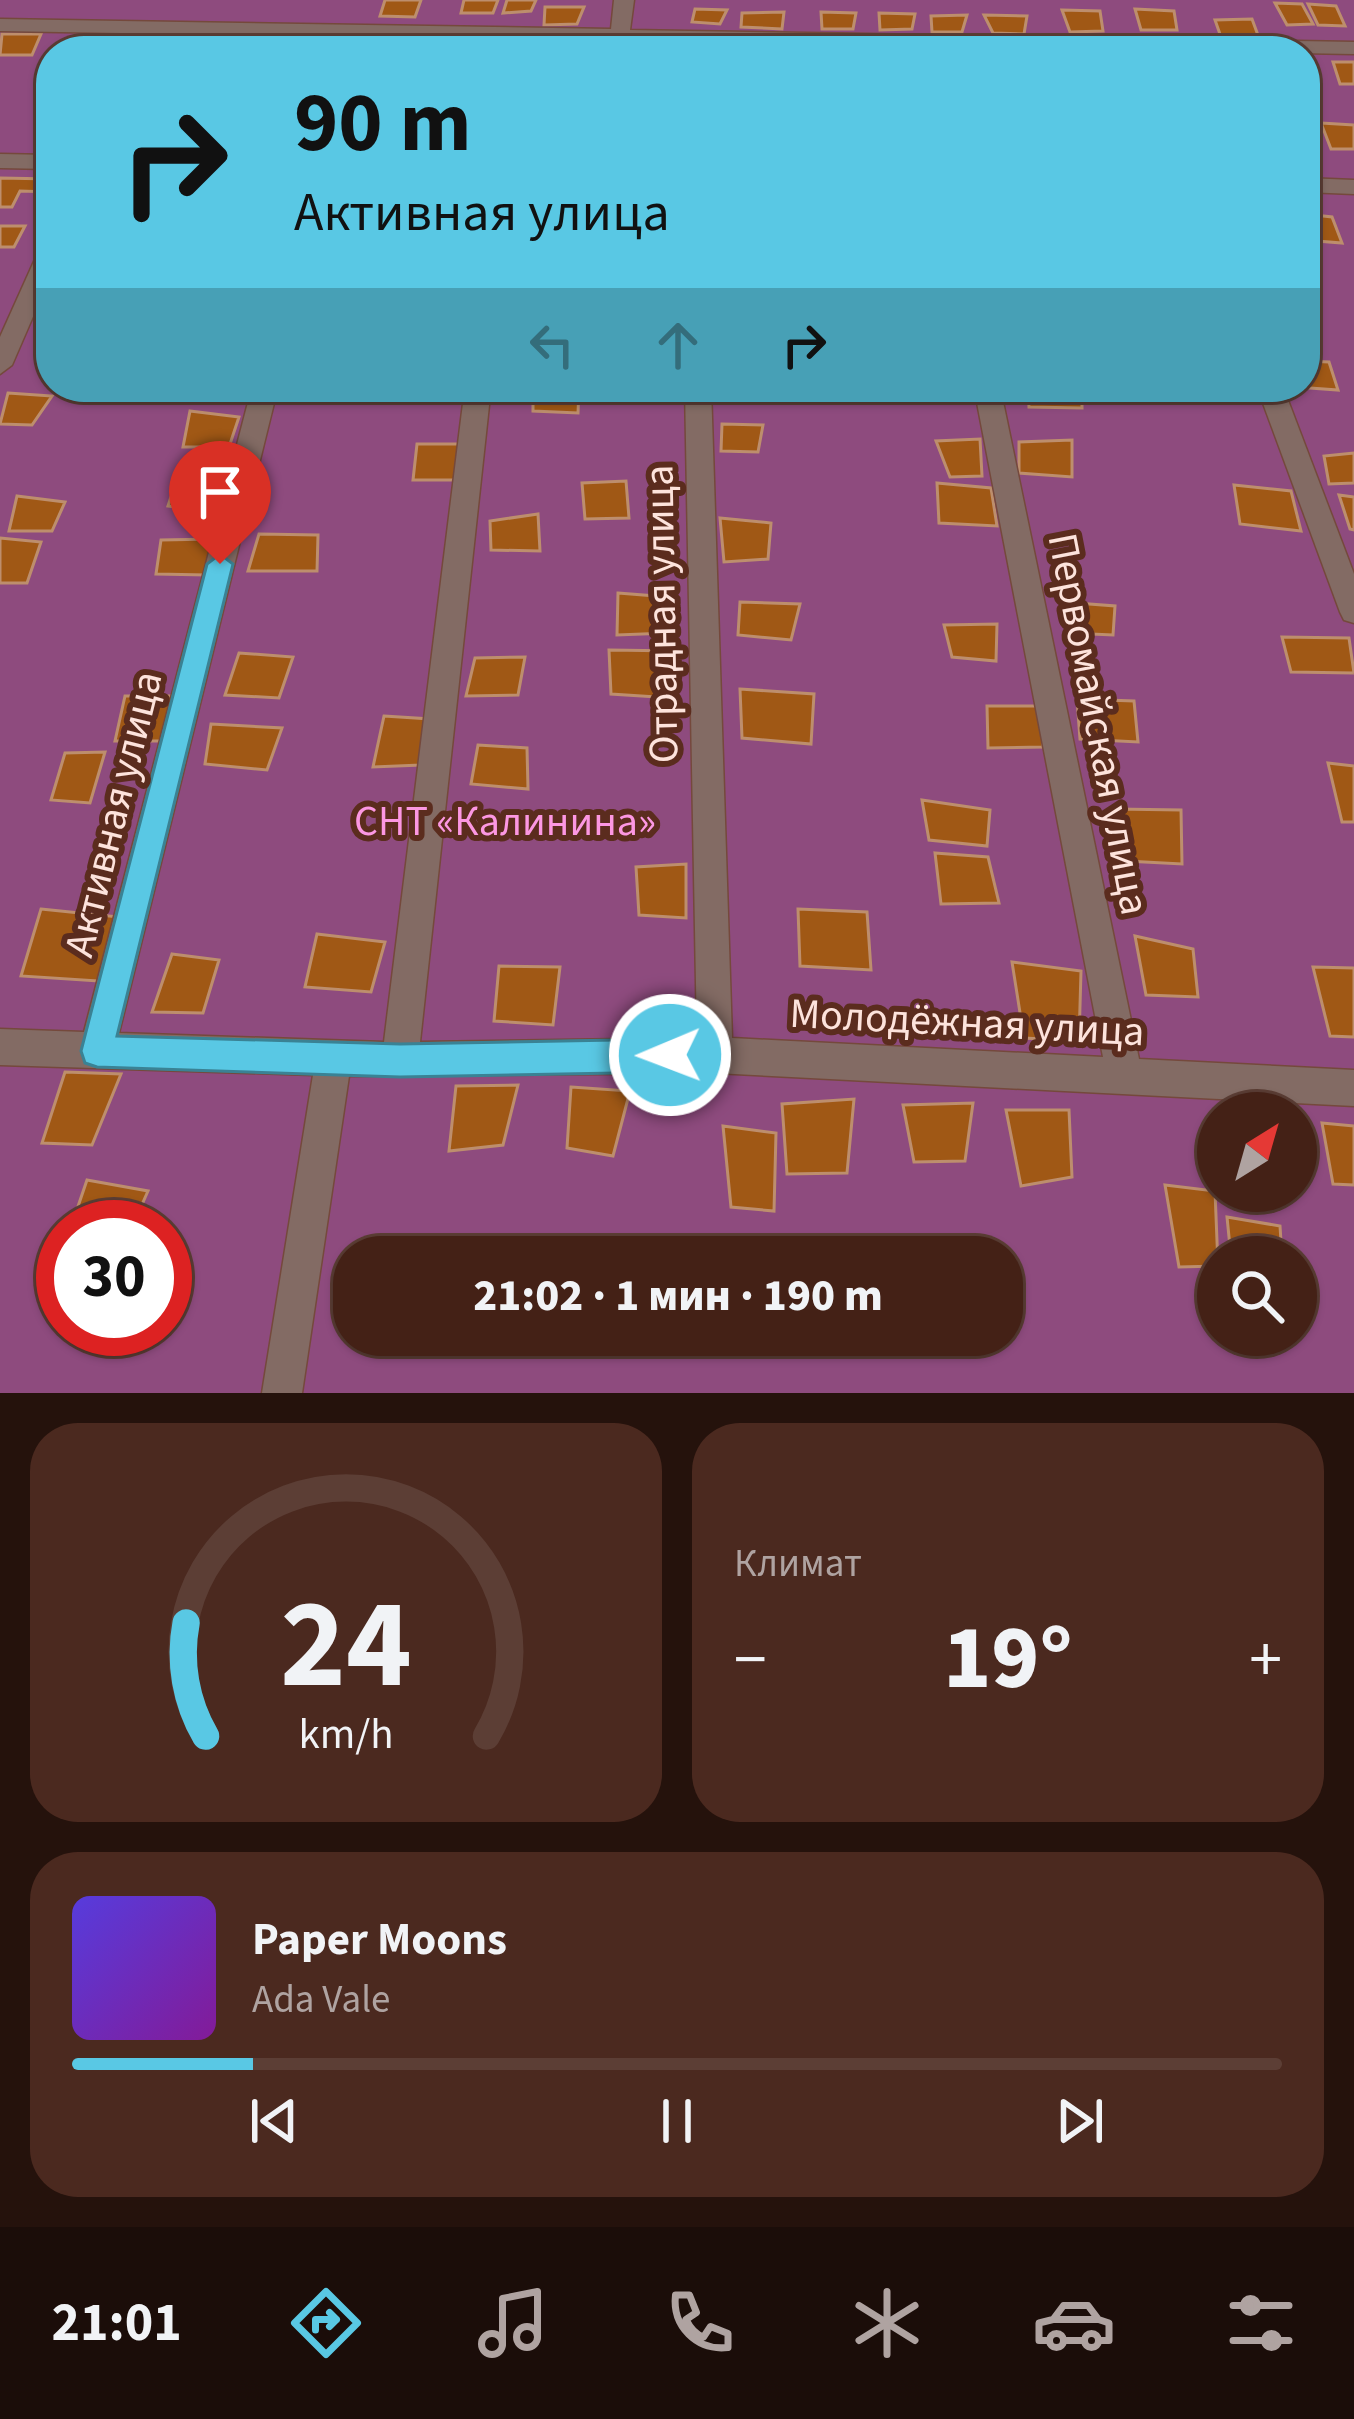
<!DOCTYPE html>
<html lang="ru">
<head>
<meta charset="utf-8">
<style>
  body { margin:0; font-family:"Source Sans 3",sans-serif; background:#4b291f; color:#f1f3f6; height:100vh; display:flex; flex-direction:column; font-size:45px; white-space:nowrap }
  * { box-sizing:border-box; margin:0 }
  p { font-size:39px; color:#afa3a1 }
  .icon { flex:none; width:66px; height:66px; fill:none; stroke:currentColor; stroke-width:2; stroke-linecap:round; stroke-linejoin:round }
  .map { position:relative; height:1393px; overflow:hidden }
  .details { display:flex; flex-direction:column; gap:30px; padding:30px; background:#25120c; flex:1 }
  .details>* { flex:none }
  .banner { position:absolute; left:36px; top:36px; width:1284px; height:366px; border-radius:48px; box-shadow:0 3px 9px #0004,0 0 0 3px #5c3e35; background:#59c8e4; color:#111; overflow:hidden }
  .needle { width:78px; rotate:37deg }
  .controls { position:absolute; left:1197px; top:1092px; display:grid; gap:24px }
  .controls a { display:grid; place-items:center; width:120px; height:120px; border-radius:50%; background:#442116; box-shadow:0 3px 9px #0004,0 0 0 3px #5c3e35; font-size:60px }
  .speed { position:absolute; left:36px; top:1200px; display:flex; gap:24px; font-size:60px; font-weight:700; text-align:center }
  .speed>* { display:grid; place-content:center; width:156px; height:156px; border-radius:50%; background:#442116; box-shadow:0 3px 9px #0004,0 0 0 3px #5c3e35; line-height:1 }
  .speed .limit { border:18px solid #d22; background:#fff; color:#111 }
  .pin { position:absolute; display:grid; place-items:center; width:102px; height:102px; color:#fff; margin:-123px -51px; border-radius:50% 50% 50% 0; rotate:-45deg; box-shadow:0 0 12px #0007 }
  .pin .icon { rotate:45deg }
  .me { position:absolute; width:132px; margin:-66px; rotate:269deg; stroke-linejoin:round; filter:drop-shadow(0 0 9px #0008) }
  .turn { display:flex; align-items:center; gap:42px; height:252px; padding:0 60px; font-size:54px }
  .turn .icon { width:156px; height:156px; stroke-width:2.5 }
  .turn b { display:block; font-size:84px; line-height:102px }
  .lanes { display:flex; align-items:center; height:114px; padding:0 60px; background:#0003; justify-content:center; gap:60px; direction:ltr }
  .lanes .off { opacity:.35 }
  .big { font-size:90px; font-weight:800; line-height:1.1 }
  .details .tile { flex:1; display:flex; flex-direction:column; justify-content:center; gap:18px; min-width:0; padding:0 42px; border-radius:48px; background:#4b291f }
  .details .dial { align-items:center; gap:0 }
  .dial svg { height:312px; overflow:visible; fill:none; stroke:#5c3e35; stroke-width:7; stroke-linecap:round; text-anchor:middle }
  .dial text { fill:#f1f3f6; stroke:none }
  .song { display:flex; align-items:center; gap:36px }
  .cover { width:144px; height:144px; border-radius:18px; background:linear-gradient(135deg,hsl(250 70% 55%),hsl(290 70% 35%)) }
  .played { height:12px; border-radius:6px; background:linear-gradient(90deg,#59c8e4 15%,#5c3e35 15%) }
  .keys { display:flex; justify-content:space-around; direction:ltr }
  .heat { display:flex; justify-content:space-between; align-items:center; font-size:66px; direction:ltr }
  .details .tiles { flex:1; display:grid; gap:30px; grid-template-columns:1fr 1fr }
  .tile:last-child { grid-column:span 2 }
  .trip { position:absolute; left:333px; top:1236px; width:690px; height:120px; border-radius:48px; background:#442116; box-shadow:0 3px 9px #0004,0 0 0 3px #5c3e35; font-weight:800; line-height:120px; text-align:center }
  .tabs { display:flex; height:192px; justify-content:space-around; align-items:center; background:#1b0d09; color:#afa3a1 }
  .tabs .icon { width:84px; height:84px }
  .tabs .current { color:#59c8e4 }
  .tabs b { font-size:54px; color:#f1f3f6 }
  .map>svg:first-child { display:block }
  .green { fill:#8e4b7e; fill-rule:evenodd }
  .building { fill:#a05815; stroke:#bd8e6d; stroke-width:3 }
  .lines { fill:none; stroke-linecap:round; stroke-linejoin:round }
  .minor-casing { stroke:#75493c; stroke-width:3 }
  .minor { fill:#836b64; fill-rule:evenodd }
  .route { fill:#59c8e4; stroke:#3a8294; stroke-width:3 }
  .labels { text-anchor:middle; dominant-baseline:central; stroke-width:12; stroke-linejoin:round; paint-order:stroke }
  .street-label { font-size:42px; fill:#fde3dc; stroke:#5b2c1e }
  .park-label { font-size:42px; fill:#fc97e2; stroke:#5b2c1e }
</style>
</head>
<body>
<div class="map">
<svg width="1354" height="1393" viewBox="0 0 1354 1393">
  <rect width="100%" height="100%" fill="#5b2c1e"/>
  <path class="green" d="M0,0H1354V1393H0ZM51,51H1305V387H51ZM1218,1113H1296V1191H1218ZM63,1227H165V1329H63ZM354,1257H1002V1335H354ZM1218,1257H1296V1335H1218Z"/>
  <g class="building">
    <polygon points="385,0 421,0 415,17 380,16"/>
    <polygon points="464,0 498,0 493,13 461,13"/>
    <polygon points="507,0 536,0 531,11 503,13"/>
    <polygon points="1275,3 1302,4 1313,24 1287,25"/>
    <polygon points="1308,4 1336,6 1345,26 1318,25"/>
    <polygon points="545,7 584,7 577,24 544,25"/>
    <polygon points="695,9 727,10 720,24 692,22"/>
    <polygon points="1135,9 1174,11 1177,30 1141,30"/>
    <polygon points="1062,10 1100,11 1103,31 1070,32"/>
    <polygon points="784,12 782,29 741,27 742,13"/>
    <polygon points="821,12 856,13 853,29 822,29"/>
    <polygon points="879,13 915,14 912,29 880,30"/>
    <polygon points="967,15 962,32 932,32 931,16"/>
    <polygon points="984,15 1027,16 1024,34 993,33"/>
    <polygon points="1252,19 1259,38 1221,37 1215,20"/>
    <polygon points="2,34 41,34 32,55 0,55"/>
    <polygon points="97,36 138,37 126,51 93,51"/>
    <polygon points="257,40 291,41 283,51 251,51"/>
    <polygon points="329,42 371,43 365,51 327,51"/>
    <polygon points="416,42 455,42 452,51 415,51"/>
    <polygon points="1333,62 1354,62 1354,84 1340,84"/>
    <polygon points="1321,123 1354,125 1354,149 1331,149"/>
    <polygon points="0,178 51,179 51,192 20,191 12,207 0,207"/>
    <polygon points="1305,214 1332,217 1342,243 1305,240"/>
    <polygon points="0,226 25,226 14,247 0,247"/>
    <polygon points="1305,361 1329,362 1338,390 1296,387 1305,387"/>
    <polygon points="533,387 579,387 578,413 533,411"/>
    <polygon points="911,387 962,387 965,403 913,402"/>
    <polygon points="1028,387 1082,387 1082,408 1029,407"/>
    <polygon points="8,393 52,396 32,425 0,424"/>
    <polygon points="190,411 239,417 229,447 183,447"/>
    <polygon points="722,424 763,425 758,452 721,451"/>
    <polygon points="980,439 982,476 950,477 936,441"/>
    <polygon points="1072,440 1072,477 1019,473 1019,442"/>
    <polygon points="417,444 460,444 455,480 413,480"/>
    <polygon points="1354,453 1354,483 1329,484 1324,456"/>
    <polygon points="177,478 227,480 211,512 168,506"/>
    <polygon points="626,481 629,518 585,519 582,483"/>
    <polygon points="937,483 991,488 997,526 939,523"/>
    <polygon points="1234,485 1291,491 1301,531 1240,524"/>
    <polygon points="1339,495 1354,497 1354,530 1350,529"/>
    <polygon points="17,496 65,502 52,531 9,531"/>
    <polygon points="538,514 540,551 491,550 490,521"/>
    <polygon points="720,518 771,523 768,559 724,562"/>
    <polygon points="259,534 318,535 317,571 248,571"/>
    <polygon points="0,538 41,542 27,583 0,583"/>
    <polygon points="213,539 207,575 156,574 161,540"/>
    <polygon points="618,593 668,597 668,633 617,635"/>
    <polygon points="740,602 800,604 791,640 738,635"/>
    <polygon points="1063,602 1115,606 1113,635 1069,633"/>
    <polygon points="997,624 996,661 952,657 944,625"/>
    <polygon points="1282,637 1349,638 1354,673 1291,672"/>
    <polygon points="609,650 677,651 672,698 611,694"/>
    <polygon points="239,653 293,657 279,698 225,695"/>
    <polygon points="525,657 518,695 466,696 475,658"/>
    <polygon points="740,689 814,694 811,744 742,738"/>
    <polygon points="125,696 180,696 162,741 115,741"/>
    <polygon points="1077,699 1134,701 1138,742 1080,739"/>
    <polygon points="987,706 1041,706 1043,747 988,748"/>
    <polygon points="384,716 430,719 421,765 373,767"/>
    <polygon points="211,724 282,728 267,770 205,764"/>
    <polygon points="478,745 527,748 528,789 471,784"/>
    <polygon points="105,752 90,803 51,800 65,753"/>
    <polygon points="1328,763 1354,766 1354,822 1342,822"/>
    <polygon points="922,800 990,810 987,846 929,840"/>
    <polygon points="1115,809 1181,810 1182,864 1126,861"/>
    <polygon points="935,853 988,857 999,903 941,904"/>
    <polygon points="686,864 686,918 639,915 636,867"/>
    <polygon points="41,909 119,917 98,981 21,976"/>
    <polygon points="798,909 867,912 871,970 800,966"/>
    <polygon points="317,934 385,942 371,992 305,987"/>
    <polygon points="1135,936 1193,949 1198,997 1146,995"/>
    <polygon points="172,954 219,960 203,1013 152,1012"/>
    <polygon points="1012,962 1081,971 1079,1041 1024,1038"/>
    <polygon points="499,966 560,967 553,1025 494,1021"/>
    <polygon points="1313,967 1354,968 1354,1037 1330,1036"/>
    <polygon points="65,1072 121,1074 92,1145 42,1143"/>
    <polygon points="518,1085 503,1145 449,1151 456,1086"/>
    <polygon points="571,1087 630,1091 613,1156 567,1148"/>
    <polygon points="854,1099 847,1173 787,1174 782,1104"/>
    <polygon points="973,1103 965,1161 914,1162 903,1105"/>
    <polygon points="1006,1110 1069,1110 1072,1177 1021,1186"/>
    <polygon points="1322,1123 1354,1126 1354,1185 1333,1184"/>
    <polygon points="723,1126 776,1133 774,1211 731,1207"/>
    <polygon points="87,1180 148,1191 132,1227 71,1227"/>
    <polygon points="1165,1185 1215,1191 1218,1266 1179,1267"/>
    <polygon points="1227,1217 1280,1226 1282,1257 1231,1257"/>
  </g>
  <g class="lines">
    <g class="minor-casing">
      <g id="minor">
        <polygon points="614,0 634,0 630,30 1354,42 1354,54 629,42 628,51 608,51 609,41 0,31 0,19 611,29"/>
        <polygon points="0,154 51,155 51,169 0,168"/>
        <polygon points="1305,178 1354,180 1354,194 1305,192"/>
        <polygon points="51,241 51,275 12,365 0,374 0,337 40,248"/>
        <polygon points="252,387 278,387 119,1033 384,1042 465,387 491,387 420,1042 697,1038 685,387 711,387 732,1038 1103,1057 974,387 1000,387 1139,1059 1354,1070 1354,1106 715,1073 349,1076 302,1393 262,1393 313,1075 0,1065 0,1029 84,1032"/>
        <polygon points="1257,387 1283,387 1354,574 1354,623 1344,620 1340,612"/>
      </g>
    </g>
    <use href="#minor" class="minor"/>
  </g>
  <polygon class="route" points="220,554 233,564 117,1036 400,1044 670,1039 682,1044 686,1055 682,1067 670,1072 400,1077 97,1067 85,1063 81,1051 207,564"/>
  <g class="labels">
    <g class="street-label">
      <text transform="translate(662 614) rotate(-91)">Отрадная улица</text>
      <text transform="translate(1098 724) rotate(79)">Первомайская улица</text>
      <text transform="translate(114 814) rotate(-76)">Активная улица</text>
      <text transform="translate(967 1023) rotate(3)">Молодёжная улица</text>
    </g>
    <g class="park-label">
      <text x="505" y="822">СНТ «Калинина»</text>
    </g>
  </g>
</svg>
<div class="controls">
<a><svg class="needle" viewBox="-14 -14 28 28"><path d="M0-13l5 13h-10z" fill="#e53935"/><path d="M0 13l5-13h-10z" fill="#afa3a1"/></svg></a>
<a><svg class="icon" aria-label="search" viewBox="0 0 24 24"><circle cx="10" cy="10" r="6"/><path d="M15 15l6 6"/></svg></a>
</div>
<div class="speed"><div class="limit">30</div></div>
<div class="pin" style="left:220px;top:564px;background:#d93025"><svg class="icon" aria-label="arrive" viewBox="0 0 24 24"><path d="M6 21V4h12l-3 4 3 4H6"/></svg></div>
<svg class="me" style="left:670px;top:1055px" viewBox="-20 -20 40 40"><circle r="17" fill="#59c8e4" stroke="#fff" stroke-width="3"/><path d="M0-11L8 9 0 5-8 9z" fill="#fff"/></svg>
<div class="trip">21:02 · 1 мин · 190 m</div>
<div class="banner">
<div class="turn"><svg class="icon" aria-label="right" viewBox="0 0 24 24"><path d="M7 20v-9h11M14 6l5 5-5 5"/></svg><div><b>90 m</b>Активная улица</div></div>
<div class="lanes"><svg class="icon off" aria-label="left" viewBox="0 0 24 24"><path d="M17 20v-9H6M10 6l-5 5 5 5"/></svg><svg class="icon off" aria-label="ahead" viewBox="0 0 24 24"><path d="M12 20V5M6 11l6-6 6 6"/></svg><svg class="icon" aria-label="right" viewBox="0 0 24 24"><path d="M7 20v-9h11M14 6l5 5-5 5"/></svg></div>
</div>
</div>
<section class="details">
<div class="tiles">
<div class="tile dial"><svg viewBox="0 0 100 80">
<path d="M14 69A42 42 0 1 1 86 69"/>
<path d="M14 69A42 42 0 0 1 9 40" stroke="#59c8e4"/>
<text x="50" y="56" font-size="32" font-weight="700">24</text>
<text x="50" y="72" font-size="11">km/h</text>
</svg></div>
<div class="tile"><p>Климат</p>
<div class="heat"><a>−</a><b class="big">19°</b><a>+</a></div>
</div>
<div class="tile">
<div class="song"><i class="cover"></i><div><b>Paper Moons</b><p>Ada Vale</p></div></div>
<div class="played"></div>
<div class="keys"><svg class="icon" aria-label="previous" viewBox="0 0 24 24"><path d="M18 5L8 12l10 7zM5 5v14"/></svg><svg class="icon" aria-label="pause" viewBox="0 0 24 24"><path d="M8 5v14M16 5v14"/></svg><svg class="icon" aria-label="next" viewBox="0 0 24 24"><path d="M6 5l10 7-10 7zM19 5v14"/></svg></div>
</div>
</div>
</section>
<nav class="tabs">
<b>21:01</b>
<svg class="icon current" aria-label="directions" viewBox="0 0 24 24"><path d="M12 3l9 9-9 9-9-9zM9 14v-3h6M13 9l2 2-2 2"/></svg>
<svg class="icon" aria-label="music" viewBox="0 0 24 24"><path d="M9 18V5l10-2v13"/><circle cx="6" cy="18" r="3"/><circle cx="16" cy="16" r="3"/></svg>
<svg class="icon" aria-label="phone" viewBox="0 0 24 24"><path d="M5 4h4l2 5-3 2q2 4 5 5l2-3 5 2v4C11 20 4 13 5 4z"/></svg>
<svg class="icon" aria-label="climate" viewBox="0 0 24 24"><path d="M12 3v18M4 7l16 10M4 17L20 7"/></svg>
<svg class="icon" aria-label="car" viewBox="0 0 24 24"><path d="M5 17H2v-5l4-1 3-4h7l3 4 3 1v5h-3M9 17h6M6 11h13"/><circle cx="7" cy="17" r="2"/><circle cx="17" cy="17" r="2"/></svg>
<svg class="icon" aria-label="filters" viewBox="0 0 24 24"><path d="M4 7h16M4 17h16"/><circle cx="9" cy="7" r="2"/><circle cx="15" cy="17" r="2"/></svg>
</nav>
</body>
</html>
